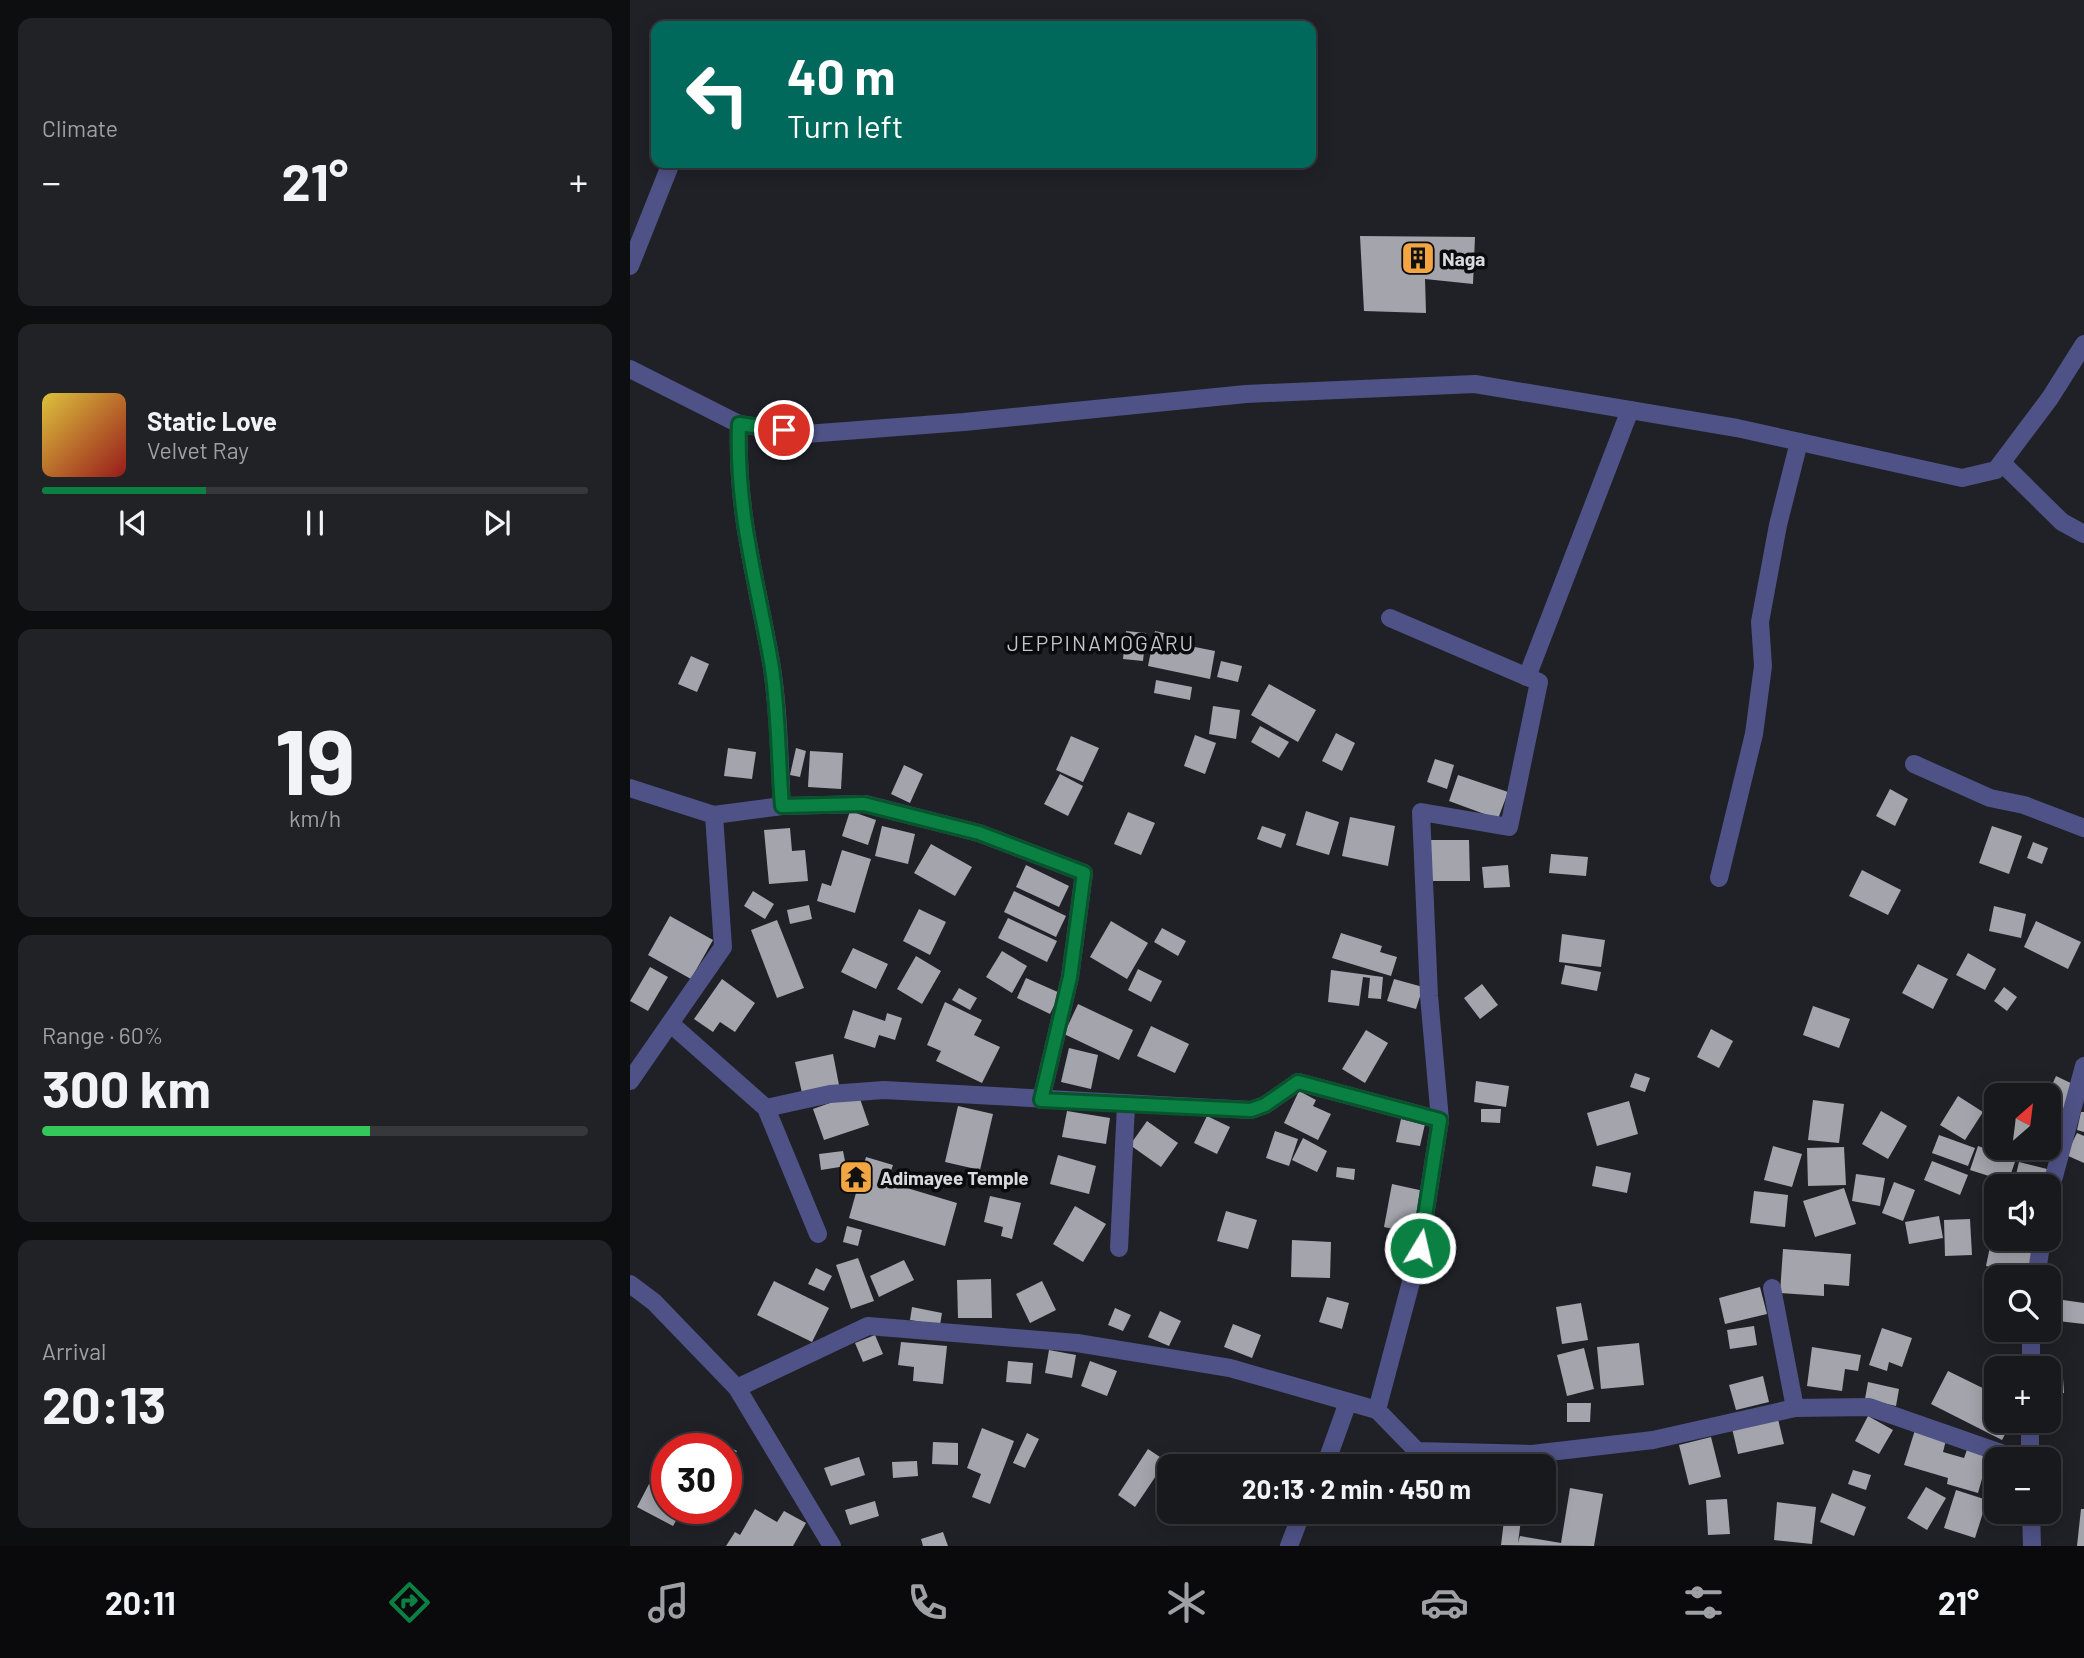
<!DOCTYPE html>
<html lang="en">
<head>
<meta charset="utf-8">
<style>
  body { margin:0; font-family:Barlow,sans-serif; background:#212226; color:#f1f3f6; height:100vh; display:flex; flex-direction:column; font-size:26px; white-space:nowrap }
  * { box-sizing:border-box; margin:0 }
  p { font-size:23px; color:#9fa0a4 }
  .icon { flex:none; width:38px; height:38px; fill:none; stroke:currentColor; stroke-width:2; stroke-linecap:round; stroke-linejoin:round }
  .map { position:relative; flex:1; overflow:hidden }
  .sheet { display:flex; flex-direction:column; gap:18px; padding:18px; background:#0d0e10; width:630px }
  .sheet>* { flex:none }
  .hud { position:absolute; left:21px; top:21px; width:665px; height:147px; border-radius:14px; box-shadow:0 4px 18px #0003,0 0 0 2px #36383b; background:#00695c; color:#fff; overflow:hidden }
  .needle { width:46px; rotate:28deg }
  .fabs { position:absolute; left:1354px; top:1083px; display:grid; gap:14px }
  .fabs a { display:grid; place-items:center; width:77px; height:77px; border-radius:14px; background:#18191d; box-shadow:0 4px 18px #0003,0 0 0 2px #36383b; font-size:35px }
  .speed { position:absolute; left:21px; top:1433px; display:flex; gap:14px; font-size:35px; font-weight:700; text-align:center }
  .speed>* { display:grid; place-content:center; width:91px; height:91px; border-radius:50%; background:#18191d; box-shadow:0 4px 18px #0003,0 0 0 2px #36383b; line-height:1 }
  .speed .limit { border:10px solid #d22; background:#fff; color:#111 }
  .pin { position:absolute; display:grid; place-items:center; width:60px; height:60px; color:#fff; margin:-30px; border:4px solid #fff; border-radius:50%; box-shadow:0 2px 7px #0007 }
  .me { position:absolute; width:77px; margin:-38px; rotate:9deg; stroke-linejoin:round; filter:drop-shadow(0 0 5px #0008) }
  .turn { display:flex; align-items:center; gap:24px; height:147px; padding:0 21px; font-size:32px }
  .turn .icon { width:91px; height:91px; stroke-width:2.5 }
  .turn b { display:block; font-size:49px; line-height:60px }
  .big { font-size:52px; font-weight:700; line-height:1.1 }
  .sheet .widget { flex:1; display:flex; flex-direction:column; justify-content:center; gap:10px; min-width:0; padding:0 24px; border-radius:14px; background:#212226 }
  .sheet .dial { align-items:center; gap:0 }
  .dial b { font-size:91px; line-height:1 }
  .song { display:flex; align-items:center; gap:21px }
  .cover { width:84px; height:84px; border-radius:10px; background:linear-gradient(135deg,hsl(50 70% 55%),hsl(0 70% 35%)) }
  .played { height:7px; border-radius:4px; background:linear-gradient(90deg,#0b8043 30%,#36383b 30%) }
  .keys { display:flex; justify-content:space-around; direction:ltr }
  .heat { display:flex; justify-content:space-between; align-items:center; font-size:38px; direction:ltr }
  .charge { height:10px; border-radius:5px; background:linear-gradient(90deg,#34c759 60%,#36383b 0) }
  .trip { position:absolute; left:527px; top:1454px; width:399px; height:70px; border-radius:14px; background:#18191d; box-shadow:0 4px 18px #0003,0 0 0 2px #36383b; font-weight:700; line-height:70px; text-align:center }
  .dock { display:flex; height:112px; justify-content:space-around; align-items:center; background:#0a0a0c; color:#9fa0a4 }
  .dock .icon { width:49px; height:49px }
  .dock .on { color:#0b8043 }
  .dock b { font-size:32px; color:#f1f3f6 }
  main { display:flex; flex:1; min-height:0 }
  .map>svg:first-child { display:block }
  .building { fill:#a3a4ac }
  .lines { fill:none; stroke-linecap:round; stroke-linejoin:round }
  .minor { stroke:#4f5286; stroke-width:18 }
  .route-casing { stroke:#07532c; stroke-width:18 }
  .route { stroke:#0b8043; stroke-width:12 }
  .labels { text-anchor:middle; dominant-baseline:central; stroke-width:7; stroke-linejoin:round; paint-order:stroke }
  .poi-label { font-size:19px; font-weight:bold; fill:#d9dade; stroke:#0a0b0d; text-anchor:start }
  .neighbourhood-label { font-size:21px; letter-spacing:2px; fill:#c3c4cd; stroke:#0a0b0d }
</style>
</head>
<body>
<main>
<section class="sheet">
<div class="widget"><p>Climate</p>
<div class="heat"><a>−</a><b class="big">21°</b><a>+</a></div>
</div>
<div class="widget">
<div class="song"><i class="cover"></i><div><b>Static Love</b><p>Velvet Ray</p></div></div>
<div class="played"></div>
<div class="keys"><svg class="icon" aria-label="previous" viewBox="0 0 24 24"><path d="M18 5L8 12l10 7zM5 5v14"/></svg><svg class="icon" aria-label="pause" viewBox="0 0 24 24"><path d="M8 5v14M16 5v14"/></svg><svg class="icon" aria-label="next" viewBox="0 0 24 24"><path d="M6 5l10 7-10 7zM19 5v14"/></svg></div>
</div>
<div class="widget dial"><b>19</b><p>km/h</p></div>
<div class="widget"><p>Range · 60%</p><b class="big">300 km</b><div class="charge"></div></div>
<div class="widget"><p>Arrival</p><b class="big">20:13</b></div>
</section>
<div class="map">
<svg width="1454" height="1546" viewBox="0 0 1454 1546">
  <rect width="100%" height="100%" fill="#202127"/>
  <g class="building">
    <polygon points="730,236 845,237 843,284 795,279 796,313 734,311"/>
    <polygon points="496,631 516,633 513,661 493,659"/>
    <polygon points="525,631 552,637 550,644 585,651 580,679 518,666"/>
    <polygon points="61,656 79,664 67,692 48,684"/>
    <polygon points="591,661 612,666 608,682 587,677"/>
    <polygon points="526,680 562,687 560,700 524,693"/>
    <polygon points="639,684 686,710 668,742 621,715"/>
    <polygon points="583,706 610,710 606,739 579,734"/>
    <polygon points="630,726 659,742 649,758 621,742"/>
    <polygon points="706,733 725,743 712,771 692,761"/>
    <polygon points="565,735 586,743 575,774 554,766"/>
    <polygon points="441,736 469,748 453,782 426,770"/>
    <polygon points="98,748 126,752 122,779 94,776"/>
    <polygon points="166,748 176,751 170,777 160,775"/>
    <polygon points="180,751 213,753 211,789 178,787"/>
    <polygon points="805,759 824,765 817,789 797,782"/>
    <polygon points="274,765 293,774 280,803 261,794"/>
    <polygon points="430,774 453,786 438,816 414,804"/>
    <polygon points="828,775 878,792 868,819 819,801"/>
    <polygon points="1260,789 1278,799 1265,826 1246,816"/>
    <polygon points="220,811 246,820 238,845 212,836"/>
    <polygon points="676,811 709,822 699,855 666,845"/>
    <polygon points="498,812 525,823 511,855 484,844"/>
    <polygon points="720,817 765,826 758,866 712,856"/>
    <polygon points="252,826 285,834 278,864 245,856"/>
    <polygon points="632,826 656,834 651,848 627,839"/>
    <polygon points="1362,826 1392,836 1379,874 1349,863"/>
    <polygon points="160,828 162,851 175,850 178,881 139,884 134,830"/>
    <polygon points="800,840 839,840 840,881 801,881"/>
    <polygon points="1403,842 1418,848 1412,864 1397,858"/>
    <polygon points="301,844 342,867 325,896 284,873"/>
    <polygon points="212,850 241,859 225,913 187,901 192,883 201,886"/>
    <polygon points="921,854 958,857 956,876 919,873"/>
    <polygon points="396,865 439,886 429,907 386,887"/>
    <polygon points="878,865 880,887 854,888 852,867"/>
    <polygon points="1232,870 1271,890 1258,915 1219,896"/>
    <polygon points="123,891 144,904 135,919 114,906"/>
    <polygon points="384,891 436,916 426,937 374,912"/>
    <polygon points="179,905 182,919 160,924 157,910"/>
    <polygon points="1364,906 1396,914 1391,938 1359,931"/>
    <polygon points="289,909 316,922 300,955 273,941"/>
    <polygon points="40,916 83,940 61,979 18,955"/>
    <polygon points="378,918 427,941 417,962 368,938"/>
    <polygon points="147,920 174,988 147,998 121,930"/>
    <polygon points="481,921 518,943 497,979 460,957"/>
    <polygon points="1406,921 1451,942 1438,969 1394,947"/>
    <polygon points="532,928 556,941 548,956 524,942"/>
    <polygon points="711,933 752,946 750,952 767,957 761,976 702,958"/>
    <polygon points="932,934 975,940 971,967 929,962"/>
    <polygon points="223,948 258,964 246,989 211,972"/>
    <polygon points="372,951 397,966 382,993 356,977"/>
    <polygon points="1338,953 1366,969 1355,990 1326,975"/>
    <polygon points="286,956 311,971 292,1004 267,989"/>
    <polygon points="1288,964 1318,979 1303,1009 1272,993"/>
    <polygon points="935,965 971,972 967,991 931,984"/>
    <polygon points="20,967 38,977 18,1011 0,1001"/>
    <polygon points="508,969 532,981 521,1002 498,990"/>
    <polygon points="701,970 753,977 751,999 738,998 740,978 733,977 729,1006 698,1002"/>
    <polygon points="396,978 430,993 420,1014 387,998"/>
    <polygon points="92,979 125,1003 105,1032 90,1022 83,1032 64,1019"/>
    <polygon points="764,979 793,987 786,1009 757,1001"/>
    <polygon points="852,984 868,1005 850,1019 834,998"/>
    <polygon points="1374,987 1387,997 1377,1011 1364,1001"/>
    <polygon points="329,988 347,998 340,1010 322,1000"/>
    <polygon points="315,1002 352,1020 344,1035 370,1047 352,1083 306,1061 311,1051 297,1045"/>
    <polygon points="448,1004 503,1030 489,1060 434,1034"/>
    <polygon points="1183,1006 1220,1019 1209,1048 1173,1035"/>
    <polygon points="223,1010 255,1021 257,1013 272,1018 265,1040 249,1035 245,1048 214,1038"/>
    <polygon points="521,1026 559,1044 545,1073 507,1056"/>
    <polygon points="1081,1029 1103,1041 1089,1068 1067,1057"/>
    <polygon points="736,1030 758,1043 735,1083 712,1069"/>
    <polygon points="439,1048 468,1055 461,1089 431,1082"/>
    <polygon points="203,1054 209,1085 172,1093 165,1062"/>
    <polygon points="1005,1073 1020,1078 1015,1092 1000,1087"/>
    <polygon points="1426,1076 1447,1086 1433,1115 1419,1109 1417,1096"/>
    <polygon points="846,1081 879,1086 876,1107 844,1102"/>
    <polygon points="669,1091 686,1100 683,1106 701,1114 688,1140 654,1123"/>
    <polygon points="228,1093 239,1125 194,1140 183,1109"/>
    <polygon points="1328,1096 1353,1112 1335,1140 1310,1125"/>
    <polygon points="1183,1100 1214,1104 1209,1143 1178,1140"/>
    <polygon points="999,1101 1008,1134 967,1146 957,1113"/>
    <polygon points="328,1106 363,1114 350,1170 315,1162"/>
    <polygon points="851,1109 871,1109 870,1123 851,1122"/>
    <polygon points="437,1111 480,1118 476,1144 432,1137"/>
    <polygon points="1251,1111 1277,1126 1258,1159 1232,1144"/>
    <polygon points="1451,1112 1454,1112 1454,1132 1447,1130"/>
    <polygon points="577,1116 600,1127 587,1154 564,1143"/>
    <polygon points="1419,1116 1432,1122 1419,1152"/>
    <polygon points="771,1119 795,1124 790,1146 766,1142"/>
    <polygon points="517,1121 548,1143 531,1167 500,1145"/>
    <polygon points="645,1131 668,1139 659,1166 636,1158"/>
    <polygon points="1447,1133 1454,1136 1454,1163 1436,1155"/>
    <polygon points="1309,1135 1345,1148 1338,1166 1302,1153"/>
    <polygon points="673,1138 697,1151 687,1172 662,1160"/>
    <polygon points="1143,1146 1172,1154 1162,1187 1134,1180"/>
    <polygon points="1348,1146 1386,1159 1378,1182 1340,1170"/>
    <polygon points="1214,1147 1216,1185 1178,1186 1177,1148"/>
    <polygon points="213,1151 216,1166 191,1170 189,1154"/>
    <polygon points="428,1155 466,1166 459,1194 420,1184"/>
    <polygon points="236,1157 263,1165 257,1182 327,1203 315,1246 219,1218"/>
    <polygon points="1302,1161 1338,1175 1330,1195 1294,1180"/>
    <polygon points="1389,1162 1417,1169 1413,1186 1384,1183"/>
    <polygon points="966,1166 1001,1173 997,1193 962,1186"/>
    <polygon points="707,1167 725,1169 724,1180 706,1177"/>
    <polygon points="1226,1174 1255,1178 1250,1206 1222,1201"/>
    <polygon points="1364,1179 1378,1184 1377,1186 1367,1186 1367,1199 1358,1196"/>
    <polygon points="1264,1182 1285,1190 1273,1221 1252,1213"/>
    <polygon points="762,1184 794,1191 785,1234 754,1227"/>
    <polygon points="1214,1188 1226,1224 1185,1237 1173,1201"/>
    <polygon points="1124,1191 1158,1195 1155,1227 1120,1223"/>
    <polygon points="360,1196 391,1203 382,1239 371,1236 373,1227 354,1222"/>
    <polygon points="445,1206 476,1224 453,1262 423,1244"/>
    <polygon points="596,1211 627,1220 618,1249 587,1241"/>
    <polygon points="1362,1212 1367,1213 1367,1233 1356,1230"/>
    <polygon points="1309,1216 1313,1238 1279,1244 1275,1222"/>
    <polygon points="1340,1219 1342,1255 1315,1256 1314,1220"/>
    <polygon points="217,1226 232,1230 228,1246 213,1242"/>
    <polygon points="1362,1237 1405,1247 1399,1275 1356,1266"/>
    <polygon points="662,1240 701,1242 700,1278 661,1277"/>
    <polygon points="1153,1249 1221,1254 1219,1286 1194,1284 1194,1296 1150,1293"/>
    <polygon points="228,1258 244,1301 221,1309 206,1265"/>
    <polygon points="274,1260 284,1280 249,1297 240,1276"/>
    <polygon points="186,1268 202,1276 194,1291 178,1284"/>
    <polygon points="361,1279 362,1318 328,1318 327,1280"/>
    <polygon points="144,1281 199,1308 182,1342 127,1315"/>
    <polygon points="412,1281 426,1310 400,1323 386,1294"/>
    <polygon points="1130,1287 1137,1314 1095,1324 1089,1298"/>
    <polygon points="697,1297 719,1303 712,1329 689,1322"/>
    <polygon points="1419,1298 1454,1303 1454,1324 1419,1320"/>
    <polygon points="951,1303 958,1340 932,1344 926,1307"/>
    <polygon points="282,1307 312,1313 310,1325 280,1320"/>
    <polygon points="485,1308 501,1315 493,1331 478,1325"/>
    <polygon points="530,1311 551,1321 539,1346 518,1337"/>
    <polygon points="603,1324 631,1335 622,1358 594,1347"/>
    <polygon points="1124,1326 1127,1345 1100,1349 1097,1330"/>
    <polygon points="1252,1328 1282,1338 1272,1367 1259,1362 1257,1371 1239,1365"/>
    <polygon points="245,1335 253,1354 233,1362 225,1343"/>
    <polygon points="271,1342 317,1346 313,1384 283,1381 284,1367 268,1365"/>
    <polygon points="1009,1343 1014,1385 971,1389 967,1347"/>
    <polygon points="1182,1347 1231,1355 1228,1371 1215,1369 1212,1391 1177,1386"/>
    <polygon points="954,1348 964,1389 937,1396 927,1355"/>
    <polygon points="419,1350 446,1355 442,1378 415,1373"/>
    <polygon points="378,1361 403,1363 401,1384 376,1382"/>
    <polygon points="460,1361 487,1371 477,1396 451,1386"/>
    <polygon points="1318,1371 1367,1395 1367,1421 1382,1421 1372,1440 1301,1404"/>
    <polygon points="1133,1376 1139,1402 1106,1410 1099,1385"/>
    <polygon points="1419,1378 1433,1378 1434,1393 1419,1394"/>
    <polygon points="1238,1382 1269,1389 1266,1406 1235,1399"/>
    <polygon points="937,1403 961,1403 960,1422 937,1422"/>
    <polygon points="1147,1415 1154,1444 1108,1454 1101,1424"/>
    <polygon points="1238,1416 1263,1430 1249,1454 1225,1441"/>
    <polygon points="352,1428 384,1441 360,1504 342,1497 351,1474 337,1468"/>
    <polygon points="1285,1430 1316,1440 1313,1452 1334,1458 1338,1447 1359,1454 1348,1493 1317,1484 1318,1478 1274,1465"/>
    <polygon points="397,1433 409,1439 395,1468 383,1463"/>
    <polygon points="1081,1437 1091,1477 1059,1485 1049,1445"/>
    <polygon points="83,1439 107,1451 96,1470 96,1449 78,1449"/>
    <polygon points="303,1442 328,1443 328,1465 302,1464"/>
    <polygon points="518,1449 536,1461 505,1507 488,1495"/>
    <polygon points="229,1457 235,1475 201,1486 194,1468"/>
    <polygon points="287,1461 288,1476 263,1478 262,1462"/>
    <polygon points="1223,1470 1241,1475 1236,1490 1218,1484"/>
    <polygon points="19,1484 33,1492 37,1485 37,1508 76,1508 68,1522 51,1512 43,1526 7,1507"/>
    <polygon points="1296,1487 1316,1498 1297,1530 1277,1518"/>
    <polygon points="940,1488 973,1494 964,1546 871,1545 875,1512 892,1512 888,1543 890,1536 931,1543"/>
    <polygon points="1326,1490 1357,1500 1345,1538 1314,1528"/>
    <polygon points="1202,1493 1236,1507 1224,1536 1190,1522"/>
    <polygon points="1097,1499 1100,1534 1078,1535 1076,1500"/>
    <polygon points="245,1501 249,1516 220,1525 215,1510"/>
    <polygon points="1147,1502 1186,1507 1182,1544 1144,1540"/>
    <polygon points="125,1509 147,1522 154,1511 176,1523 163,1546 96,1546 105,1532 110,1535"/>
    <polygon points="1451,1509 1454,1509 1454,1546 1447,1546"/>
    <polygon points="313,1532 318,1546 293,1546 291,1539"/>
  </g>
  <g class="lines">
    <g class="minor">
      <polyline points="0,266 41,163"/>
      <polyline points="0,369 109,424 176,434 334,422 616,394 845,384 1107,428 1332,478 1366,470 1420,398 1454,344"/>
      <path d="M109,424C106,512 126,577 141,662C149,709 149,759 152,806"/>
      <polyline points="1372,463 1432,522 1454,534"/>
      <polyline points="897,677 1000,410"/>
      <polyline points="1284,764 1360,798 1394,805 1454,828"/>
      <polyline points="0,788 84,815 152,806 235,804 349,833 454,873 440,977 411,1100"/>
      <polyline points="1089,878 1124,734 1133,666 1130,622 1148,525 1169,442"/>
      <polyline points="41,1024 136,1108 188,1234"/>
      <polyline points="0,1081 93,947 84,815"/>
      <polyline points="136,1108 200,1094 254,1090 621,1110 635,1105 668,1082 810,1120"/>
      <polyline points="1419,1195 1454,1066"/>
      <polyline points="489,1248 496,1105"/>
      <polyline points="1406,1278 1412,1239"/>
      <polyline points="0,1284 24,1302 107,1388 202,1546"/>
      <polyline points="1142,1288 1165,1408"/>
      <polyline points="1401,1368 1401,1330"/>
      <polyline points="107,1388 238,1326 447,1343 600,1368 747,1410 787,1451 902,1454 1023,1440 1165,1408 1239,1407 1391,1460"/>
      <polyline points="747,1410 790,1248 810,1120 799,996 791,812 879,827 909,682 760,618"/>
      <polyline points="1400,1460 1400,1421"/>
      <polyline points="695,1466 718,1402"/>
      <polyline points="1401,1512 1402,1546"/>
      <polyline points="659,1546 672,1512"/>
    </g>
  </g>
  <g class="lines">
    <g class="route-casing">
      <path id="route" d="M154,430L109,424C106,512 126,577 141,662C149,709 148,759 152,806L234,804L349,833L454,873L440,977L411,1100L621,1110L635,1105L668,1082L810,1120L790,1248"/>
    </g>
    <use href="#route" class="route"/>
  </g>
  <defs>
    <g id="building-square" transform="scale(1.75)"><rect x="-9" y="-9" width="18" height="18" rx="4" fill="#f2a541" stroke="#0a0b0d"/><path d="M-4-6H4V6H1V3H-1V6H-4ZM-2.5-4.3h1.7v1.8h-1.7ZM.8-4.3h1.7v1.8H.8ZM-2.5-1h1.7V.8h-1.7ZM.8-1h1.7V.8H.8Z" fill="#111"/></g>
    <g id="temple-square" transform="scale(1.75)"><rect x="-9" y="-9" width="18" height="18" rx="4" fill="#f2a541" stroke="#0a0b0d"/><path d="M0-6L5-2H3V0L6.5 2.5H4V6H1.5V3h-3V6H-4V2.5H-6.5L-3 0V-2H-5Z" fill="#111"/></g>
  </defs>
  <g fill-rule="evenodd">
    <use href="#building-square" x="788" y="258"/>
    <use href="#temple-square" x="226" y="1177"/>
  </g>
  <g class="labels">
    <g class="poi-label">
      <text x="812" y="258">Naga</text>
      <text x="250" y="1177">Adimayee Temple</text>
    </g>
    <g class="neighbourhood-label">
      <text x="471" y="642">JEPPINAMOGARU</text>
    </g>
  </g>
</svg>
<div class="fabs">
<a><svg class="needle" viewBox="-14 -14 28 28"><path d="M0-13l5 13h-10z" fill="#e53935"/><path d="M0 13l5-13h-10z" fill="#9fa0a4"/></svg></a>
<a><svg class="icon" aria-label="sound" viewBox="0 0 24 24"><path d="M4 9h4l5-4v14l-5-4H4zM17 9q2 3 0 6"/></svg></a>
<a><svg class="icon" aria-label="search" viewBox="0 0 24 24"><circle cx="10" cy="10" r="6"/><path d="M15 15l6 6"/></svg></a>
<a>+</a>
<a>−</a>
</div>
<div class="speed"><div class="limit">30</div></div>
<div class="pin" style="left:154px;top:430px;background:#d93025"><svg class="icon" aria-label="arrive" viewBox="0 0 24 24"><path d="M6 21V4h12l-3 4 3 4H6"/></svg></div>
<svg class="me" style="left:790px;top:1248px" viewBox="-20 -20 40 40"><circle r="17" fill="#0b8043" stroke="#fff" stroke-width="3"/><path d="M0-11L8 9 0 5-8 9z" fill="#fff"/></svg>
<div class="trip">20:13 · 2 min · 450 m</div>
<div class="hud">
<div class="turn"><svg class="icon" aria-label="left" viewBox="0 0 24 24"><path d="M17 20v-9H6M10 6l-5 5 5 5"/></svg><div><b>40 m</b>Turn left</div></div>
</div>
</div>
</main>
<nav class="dock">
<b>20:11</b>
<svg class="icon on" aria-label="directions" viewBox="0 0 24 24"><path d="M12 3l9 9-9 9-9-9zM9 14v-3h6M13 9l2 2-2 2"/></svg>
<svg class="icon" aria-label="music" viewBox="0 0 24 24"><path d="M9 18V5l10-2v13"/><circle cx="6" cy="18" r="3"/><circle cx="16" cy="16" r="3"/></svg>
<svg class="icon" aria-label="phone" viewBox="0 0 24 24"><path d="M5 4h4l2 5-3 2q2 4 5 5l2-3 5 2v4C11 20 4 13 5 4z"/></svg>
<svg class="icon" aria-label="climate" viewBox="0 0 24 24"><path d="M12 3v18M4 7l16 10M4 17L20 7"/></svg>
<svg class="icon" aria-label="car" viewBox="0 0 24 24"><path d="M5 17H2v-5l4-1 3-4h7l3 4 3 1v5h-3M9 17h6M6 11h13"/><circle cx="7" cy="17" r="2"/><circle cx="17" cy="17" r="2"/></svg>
<svg class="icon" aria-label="filters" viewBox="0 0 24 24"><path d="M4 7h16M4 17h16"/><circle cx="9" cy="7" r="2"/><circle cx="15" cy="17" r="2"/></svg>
<b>21°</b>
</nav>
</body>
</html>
